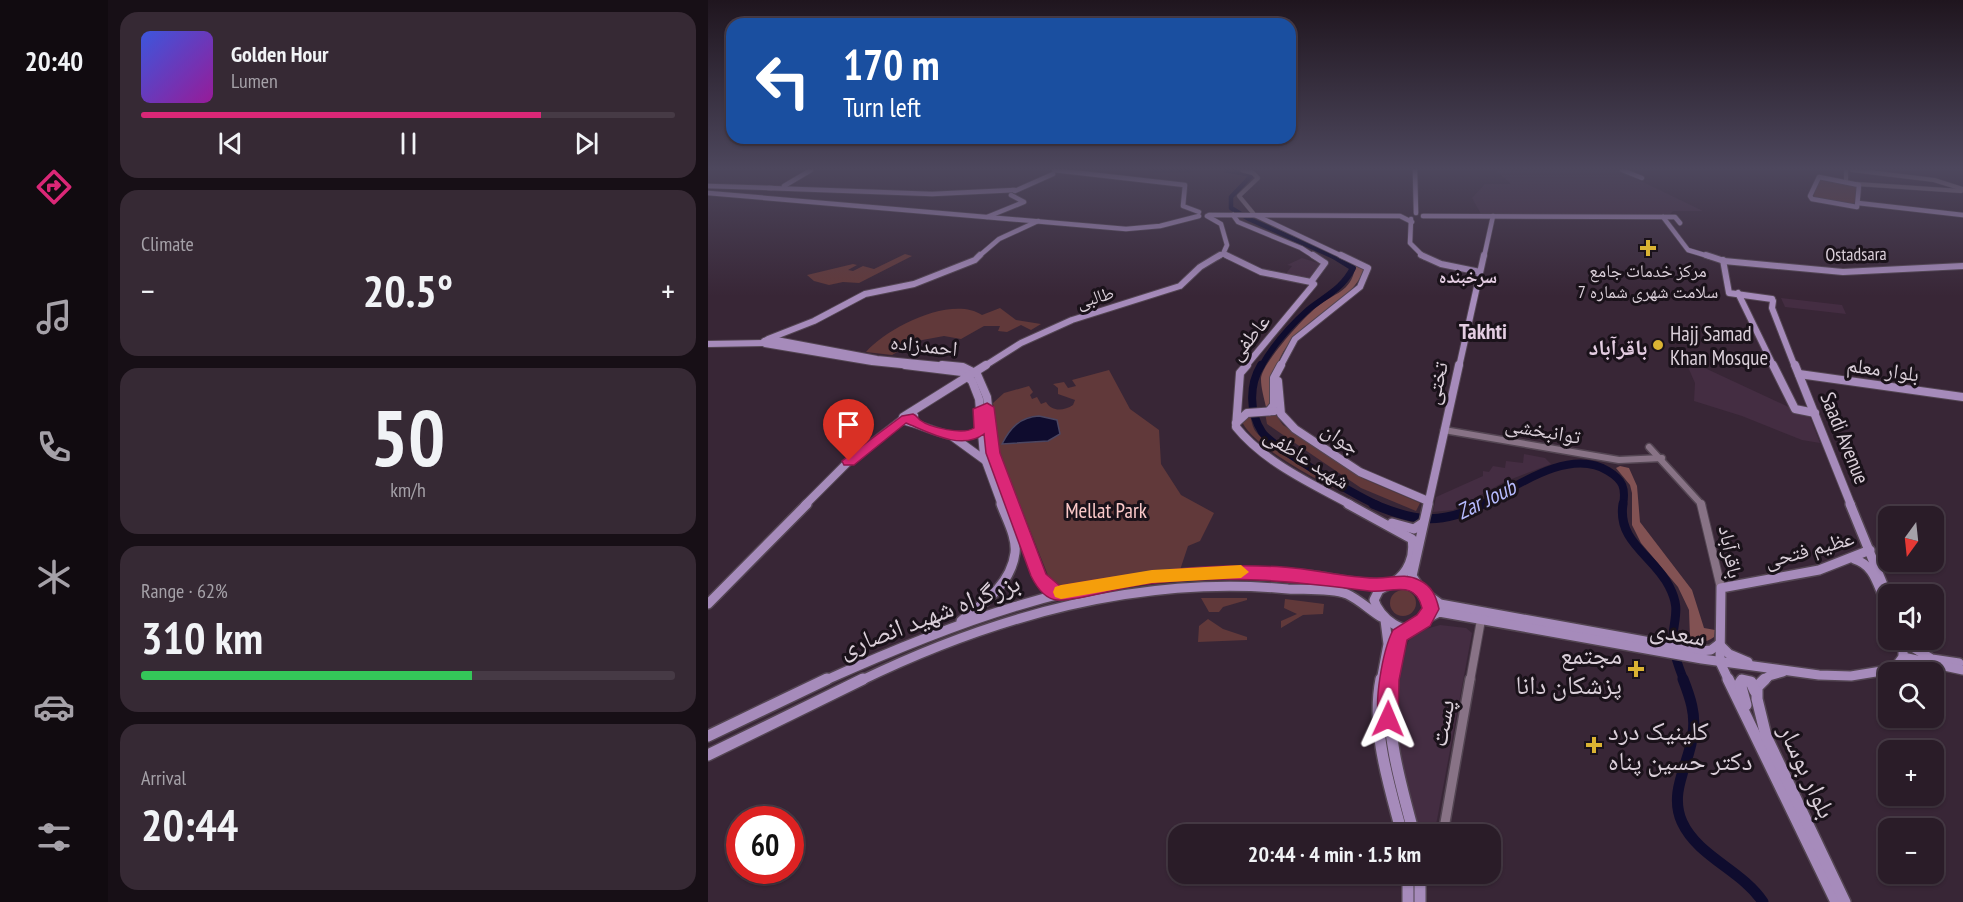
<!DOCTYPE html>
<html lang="en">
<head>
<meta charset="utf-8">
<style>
  body { margin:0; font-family:"PT Sans Narrow","Noto Naskh Arabic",sans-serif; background:#362934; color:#f1f3f6; height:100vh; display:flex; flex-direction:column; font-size:22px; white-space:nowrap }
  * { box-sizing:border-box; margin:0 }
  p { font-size:20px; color:#a5a1a8 }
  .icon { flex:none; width:33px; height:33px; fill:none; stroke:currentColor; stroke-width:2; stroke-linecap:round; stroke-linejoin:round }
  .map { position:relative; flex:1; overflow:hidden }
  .drawer { display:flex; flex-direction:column; gap:12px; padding:12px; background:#170f16; width:600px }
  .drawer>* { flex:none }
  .hud { position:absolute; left:18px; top:18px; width:570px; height:126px; border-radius:18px; box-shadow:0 2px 4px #0004,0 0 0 2px #463a45; background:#1a4fa0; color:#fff; overflow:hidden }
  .needle { width:39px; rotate:195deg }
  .tools { position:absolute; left:1170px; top:506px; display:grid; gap:12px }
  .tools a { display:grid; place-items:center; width:66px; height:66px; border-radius:12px; background:#2a1c28; box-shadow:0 2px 4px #0004,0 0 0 2px #463a45; font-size:30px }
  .speed { position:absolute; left:18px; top:806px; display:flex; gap:12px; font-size:30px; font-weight:700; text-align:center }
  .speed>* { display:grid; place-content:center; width:78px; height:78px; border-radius:50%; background:#2a1c28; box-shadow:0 2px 4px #0004,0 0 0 2px #463a45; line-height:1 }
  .speed .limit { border:9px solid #d22; background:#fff; color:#111 }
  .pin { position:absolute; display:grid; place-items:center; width:51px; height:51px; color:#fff; margin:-62px -26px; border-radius:50% 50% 50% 0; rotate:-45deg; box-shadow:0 0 6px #0007 }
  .pin .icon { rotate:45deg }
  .me { position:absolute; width:66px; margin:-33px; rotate:1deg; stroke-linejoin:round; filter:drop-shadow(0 0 4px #0008) }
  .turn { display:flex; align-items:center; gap:21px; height:126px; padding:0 18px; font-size:27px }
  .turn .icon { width:78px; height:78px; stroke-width:2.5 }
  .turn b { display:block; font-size:42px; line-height:51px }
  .big { font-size:45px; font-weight:700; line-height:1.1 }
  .drawer .widget { flex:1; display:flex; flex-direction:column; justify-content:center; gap:9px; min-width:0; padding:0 21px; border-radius:18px; background:#362934 }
  .drawer .dial { align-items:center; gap:0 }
  .dial b { font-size:78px; line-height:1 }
  .song { display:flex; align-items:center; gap:18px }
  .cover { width:72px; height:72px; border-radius:9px; background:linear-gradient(135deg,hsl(230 70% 55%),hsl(300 70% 35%)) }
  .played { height:6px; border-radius:3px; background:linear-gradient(90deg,#db2777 75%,#463a45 75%) }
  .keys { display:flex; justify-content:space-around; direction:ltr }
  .heat { display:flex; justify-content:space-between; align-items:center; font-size:33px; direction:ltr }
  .charge { height:9px; border-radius:4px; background:linear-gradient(90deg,#34c759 62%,#463a45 0) }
  .trip { position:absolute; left:460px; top:824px; width:333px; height:60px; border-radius:18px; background:#2a1c28; box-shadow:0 2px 4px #0004,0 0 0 2px #463a45; font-weight:700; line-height:60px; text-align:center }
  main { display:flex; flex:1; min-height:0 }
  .tabs { display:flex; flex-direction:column; width:108px; justify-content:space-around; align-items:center; background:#110b10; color:#a5a1a8 }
  .tabs .icon { width:42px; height:42px }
  .tabs .current { color:#db2777 }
  .tabs b { font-size:27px; color:#f1f3f6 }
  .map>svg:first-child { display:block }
  .built { fill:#442d42 }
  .green { fill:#61393a; fill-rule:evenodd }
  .forest { fill:#825253 }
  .water { fill:#0f0c2e; stroke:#4c4661; stroke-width:1.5 }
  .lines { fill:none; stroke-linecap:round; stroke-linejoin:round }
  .river-far4 { stroke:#0f0c2e; stroke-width:4.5 }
  .river-far3 { stroke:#0f0c2e; stroke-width:6 }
  .river-far2 { stroke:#0f0c2e; stroke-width:8 }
  .river-far1 { stroke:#0f0c2e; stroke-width:9 }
  .river { stroke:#0f0c2e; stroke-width:11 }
  .minor-far3-casing { stroke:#534552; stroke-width:5 }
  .minor-far2-casing { stroke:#534552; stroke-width:9 }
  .minor-far1-casing { stroke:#534552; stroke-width:10 }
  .minor-casing { stroke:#534552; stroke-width:12 }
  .major-far4-casing { stroke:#534552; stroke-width:6 }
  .major-far3-casing { stroke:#534552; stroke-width:8 }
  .major-far2-casing { stroke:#534552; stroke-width:10 }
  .major-far1-casing { stroke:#534552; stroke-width:12 }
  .major-casing { stroke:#534552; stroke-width:14 }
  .minor-far3 { stroke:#887386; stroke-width:4 }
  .minor-far2 { stroke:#887386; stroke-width:6 }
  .minor-far1 { stroke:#887386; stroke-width:8 }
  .minor { stroke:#887386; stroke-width:9 }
  .major-far4 { stroke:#a68bbb; stroke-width:4.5 }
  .major-far3 { stroke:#a68bbb; stroke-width:6 }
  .major-far2 { stroke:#a68bbb; stroke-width:8 }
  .major-far1 { stroke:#a68bbb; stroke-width:9 }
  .major { stroke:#a68bbb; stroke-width:11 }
  .route { fill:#db2777; stroke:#8e194d; stroke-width:1.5 }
  .slow { fill:#f59e0b }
  .poi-dot { fill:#dab333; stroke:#1a121a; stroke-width:2 }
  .labels { text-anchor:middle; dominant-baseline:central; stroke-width:6; stroke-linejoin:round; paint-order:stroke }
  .far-street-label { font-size:18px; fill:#dacfd9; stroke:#1a121a }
  .far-poi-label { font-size:18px; fill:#dacfd9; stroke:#1a121a }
  .far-neighbourhood-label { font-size:18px; font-weight:bold; fill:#e4cde2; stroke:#1a121a }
  .poi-label { font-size:21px; fill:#dacfd9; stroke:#1a121a; text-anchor:start }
  .street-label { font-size:21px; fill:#dacfd9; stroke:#1a121a }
  .park-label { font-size:21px; fill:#fbc9c9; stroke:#1a121a }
  .neighbourhood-label { font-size:22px; font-weight:bold; fill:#e4cde2; stroke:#1a121a }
  .water-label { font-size:22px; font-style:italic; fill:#b6bbfe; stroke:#1a121a }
  .near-street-label { font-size:26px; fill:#dacfd9; stroke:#1a121a }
  .near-poi-label { font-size:26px; fill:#dacfd9; stroke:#1a121a; text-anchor:end }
</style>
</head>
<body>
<main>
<nav class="tabs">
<b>20:40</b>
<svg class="icon current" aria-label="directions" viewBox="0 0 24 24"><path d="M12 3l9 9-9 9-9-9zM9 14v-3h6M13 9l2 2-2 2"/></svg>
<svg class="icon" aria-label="music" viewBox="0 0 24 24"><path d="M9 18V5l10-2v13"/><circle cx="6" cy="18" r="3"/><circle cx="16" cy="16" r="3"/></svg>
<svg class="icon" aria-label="phone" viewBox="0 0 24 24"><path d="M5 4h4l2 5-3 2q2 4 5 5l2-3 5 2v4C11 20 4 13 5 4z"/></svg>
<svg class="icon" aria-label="climate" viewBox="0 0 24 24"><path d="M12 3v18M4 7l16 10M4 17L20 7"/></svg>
<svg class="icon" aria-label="car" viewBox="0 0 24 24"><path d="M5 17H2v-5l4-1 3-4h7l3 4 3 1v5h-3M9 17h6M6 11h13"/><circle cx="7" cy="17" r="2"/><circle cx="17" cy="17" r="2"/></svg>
<svg class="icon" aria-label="filters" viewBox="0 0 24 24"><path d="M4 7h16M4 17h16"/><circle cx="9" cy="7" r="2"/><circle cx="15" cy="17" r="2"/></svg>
</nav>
<section class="drawer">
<div class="widget">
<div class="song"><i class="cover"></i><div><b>Golden Hour</b><p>Lumen</p></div></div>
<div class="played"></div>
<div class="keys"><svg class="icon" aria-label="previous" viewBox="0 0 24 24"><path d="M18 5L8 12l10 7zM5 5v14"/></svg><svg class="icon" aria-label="pause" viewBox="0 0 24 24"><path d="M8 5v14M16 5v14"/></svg><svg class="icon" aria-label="next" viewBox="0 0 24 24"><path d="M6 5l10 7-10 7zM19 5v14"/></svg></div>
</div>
<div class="widget"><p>Climate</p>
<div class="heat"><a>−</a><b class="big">20.5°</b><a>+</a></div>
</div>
<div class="widget dial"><b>50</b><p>km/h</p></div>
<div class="widget"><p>Range · 62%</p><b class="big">310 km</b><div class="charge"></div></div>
<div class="widget"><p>Arrival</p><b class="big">20:44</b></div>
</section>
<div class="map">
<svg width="1255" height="902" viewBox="0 0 1255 902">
  <rect width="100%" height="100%" fill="#382636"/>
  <g class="built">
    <polygon points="787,170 910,170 995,211 965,211 962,214 773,214 764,198 777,184 803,184"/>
    <polygon points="594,258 616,265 603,281 576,276 584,266 579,265"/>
    <polygon points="1073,298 1134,305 1138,314 1077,307"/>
    <polygon points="986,363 1102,417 1112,443 1094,440 1034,416 986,401 987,383 980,367"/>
    <polygon points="816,454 837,458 843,464 796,482 745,510 725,512 728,497 775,476 775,471 781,472 785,466 797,468 798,461 815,463"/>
    <polygon points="732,625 758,628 764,633 728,825 725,834 712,834 689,751 685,710 689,673 701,640 714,630"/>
  </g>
  <g class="green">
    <polygon points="1111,179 1150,186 1146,206 1105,198"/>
    <polygon points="197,254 204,256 151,283 135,282 121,285 106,281 99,275 145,264 149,265 140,270 145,271 155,266 166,269"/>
    <path d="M292,308L308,320L333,324L323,330L313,325L299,332L290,331L292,326H276L253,339L236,336L209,341L184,355L158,352C179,328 243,295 274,315Z"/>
    <path d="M401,370L422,409L451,430L453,464L473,495L506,513L492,541L480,546L472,570L360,589L346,585L341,578L290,450L285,403L296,393L321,386L325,392L322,395L324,399L329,397L333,404L338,402C344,412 356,411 365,405L367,400L350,394V388L345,384L356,382L360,388L368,386L364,380ZM326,416L350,421L344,438L340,441L295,443C301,429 310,419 326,416Z"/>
    <polygon points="566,412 575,425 656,479 712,503 708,511 653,488 559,424 557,413"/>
    <path d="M542,415C543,419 544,425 546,429C553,443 611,475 627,489C603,476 541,444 533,419Z"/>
    <circle cx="695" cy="603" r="13"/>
    <polygon points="493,598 539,598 539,600 515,607 511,612 501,612"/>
    <polygon points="577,599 616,604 615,614 595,615 573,628 573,621 589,614 576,608"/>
    <polygon points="500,619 515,629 539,637 539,640 490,642 491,626"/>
  </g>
  <g class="forest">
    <path d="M653,263L656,268C645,307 583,318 568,369C564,380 565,395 563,406L558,407C556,398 553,388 553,379C553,364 597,316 610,306C626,293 643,292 647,268L644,266Z"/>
    <path d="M912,466L921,468L929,486L932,522L984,590L996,628L1007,630L1006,637C998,643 991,643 982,638L981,610L970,587L933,543L924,525V493L922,485L908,468Z"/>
  </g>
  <path class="water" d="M331,416L349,420L352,434L340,441L294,444C302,428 312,417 331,416Z"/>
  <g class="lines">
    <g class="river-far4">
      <polyline points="443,170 483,170"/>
      <polyline points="517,170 544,175 523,197 523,208 541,219 626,257"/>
    </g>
    <path class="river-far3" d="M553,367C565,345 583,325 601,309C619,295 634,289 645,268L624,255"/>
    <g class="river-far2">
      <path d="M553,365C541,385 541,412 554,432C564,447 649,496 669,505"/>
      <path d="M773,505C807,487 861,447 900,471C915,480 918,488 915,505"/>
    </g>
    <g class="river-far1">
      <path d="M665,504C707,522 734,525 775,504"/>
      <path d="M915,504C909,542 946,556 961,586C972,607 967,615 965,635C964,651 971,667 976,681"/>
    </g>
    <path class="river" d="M975,679C982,697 988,714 985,733C982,763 960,791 974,822C990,857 1034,870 1055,902"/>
    <g class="minor-far3-casing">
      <g id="minor-far3">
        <polyline points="534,170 545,173 550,178 531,196 545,213"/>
        <polyline points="1138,170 1138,181"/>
        <polyline points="1144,170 1226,180 1255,189"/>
        <polyline points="1149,184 1253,191"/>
      </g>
    </g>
    <g class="minor-far2-casing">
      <g id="minor-far2">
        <polyline points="736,430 911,460 954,458"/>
        <polyline points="941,447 994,505"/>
      </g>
    </g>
    <g class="minor-far1-casing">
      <g id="minor-far1">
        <polyline points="993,504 1013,588"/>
        <polyline points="762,681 773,620"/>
      </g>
    </g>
    <g class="minor-casing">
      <polyline id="minor" points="735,834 762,679"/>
    </g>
    <g class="major-far4-casing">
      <g id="major-far4">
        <polyline points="346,170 477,185 475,206 491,212"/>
        <polyline points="707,170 708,213"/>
        <polyline points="914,170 934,178"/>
        <polygon points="1111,177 1151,185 1149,207 1104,199 1102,196"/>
        <polyline points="0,186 64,188"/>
        <polyline points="76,186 103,170"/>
        <polyline points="60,188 224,194 307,190 304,190"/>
        <polyline points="307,191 345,174"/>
        <polyline points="0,193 418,229 452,226 491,216"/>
        <polyline points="1150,203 1255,215"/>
        <polyline points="501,215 692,216 704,222"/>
        <polyline points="525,215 530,222 593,248 607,257"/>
        <polyline points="547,215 636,257"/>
        <polyline points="499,216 513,224 519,245 515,254"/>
        <polyline points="715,216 967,217 972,223"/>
        <polyline points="279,217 316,202 303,195"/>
        <polyline points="955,217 980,250 1003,257"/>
        <polyline points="703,219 702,243 716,257"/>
        <polyline points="515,254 521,257"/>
        <polyline points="270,257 291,239 330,221"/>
        <polyline points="510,257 515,254"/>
        <polyline points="776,257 785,216"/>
      </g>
    </g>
    <g class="major-far3-casing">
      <g id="major-far3">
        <polyline points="518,255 553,272 603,282"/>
        <polyline points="713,255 733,264 772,272"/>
        <polyline points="998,255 1016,261 1135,272 1255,266"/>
        <polyline points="1015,260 1021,293 1064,299"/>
        <polyline points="603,282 617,263 605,255"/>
        <polyline points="1030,293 1066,367"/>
        <polyline points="1065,301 1064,308 1087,367"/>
        <polyline points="60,339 106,321 157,294 206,284 267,260 272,255"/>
        <polyline points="0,344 56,343"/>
        <polyline points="213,367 164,362 57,344 56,341 63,339 169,359 250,367"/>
        <polyline points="275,367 313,343 364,320 472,286 492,267 512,255"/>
        <polyline points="537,367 606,284 603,282"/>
        <polyline points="572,367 587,339 652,287 660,268 633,255"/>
        <polyline points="751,367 776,255"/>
      </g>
    </g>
    <g class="major-far2-casing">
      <g id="major-far2">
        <polyline points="197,365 254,372 264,381 271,399 276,456 294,505"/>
        <polyline points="234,365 255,367 269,374 279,397 285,454 304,505"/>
        <path d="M539,365L532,373L528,427C556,462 604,484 643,505"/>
        <polyline points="1065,365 1087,409 1107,413"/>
        <polyline points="1087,365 1143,505"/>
        <polyline points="1091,374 1255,397"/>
        <polyline points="570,381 573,414 587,429 652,472 720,501"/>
        <polyline points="561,411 566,405 566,378 573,365"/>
        <polyline points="201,414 206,416 199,421 194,420 195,417 278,365"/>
        <path d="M198,421C222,427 250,446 273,430"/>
        <polyline points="528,423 539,413 566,411"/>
        <polyline points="245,437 278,461"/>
        <polyline points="97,505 140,462 194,420"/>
        <polyline points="720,505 751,365"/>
      </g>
    </g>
    <g class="major-far1-casing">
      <g id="major-far1">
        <polyline points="304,504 331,576 338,586 349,593"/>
        <path d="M640,504L704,539C707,556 700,573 686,582"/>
        <polyline points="1142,504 1180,597"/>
        <polyline points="684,523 706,529 715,523"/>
        <path d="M1146,559C1169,566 1169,588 1180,606"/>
        <path d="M686,582C705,581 720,589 722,609C720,613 718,619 715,622C697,640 671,617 666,600L671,590Z"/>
        <polyline points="712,588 704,576 720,504"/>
        <polyline points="718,594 732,604 992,651 1003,650 1011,644"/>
        <polyline points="0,604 99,504"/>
        <polyline points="716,620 731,612 994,659 1111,675 1143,676 1186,669 1195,657 1195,639"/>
        <path d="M253,621C276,603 303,584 307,553C309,537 298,518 293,504"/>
        <polyline points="1196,642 1224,659 1251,663"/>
        <polyline points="1011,644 1021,654 1040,662"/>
        <polyline points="1195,657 1255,670"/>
        <path d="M116,681C240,625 370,575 508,572C538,571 568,572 598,575C627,578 655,586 684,583"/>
        <path d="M152,681C284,617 432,575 580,589C597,590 622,588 639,594C650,599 662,610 673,617"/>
        <polyline points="673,681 680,644 677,620"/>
        <polyline points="681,681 691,636 703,626"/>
        <polyline points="1021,681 1012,662 1013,588 1111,570 1162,550"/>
        <polyline points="1034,681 1037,681"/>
        <polyline points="1056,681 1061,676 1075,672"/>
      </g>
    </g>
    <g class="major-casing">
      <g id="major">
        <path d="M673,679C663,731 681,784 694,834"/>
        <path d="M681,679C678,734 692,782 706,834"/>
        <polyline points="1020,679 1128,902"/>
        <polyline points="1057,679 1049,687 1049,699 1058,736 1137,902"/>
        <polyline points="1038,705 1032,683 1034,680 1043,682 1047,691"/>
        <polyline points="0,736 119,679"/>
        <polyline points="0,755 155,679"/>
        <polyline points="700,873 700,902"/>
        <polyline points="712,873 712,902"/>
      </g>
    </g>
    <use href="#minor-far3" class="minor-far3"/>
    <use href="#minor-far2" class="minor-far2"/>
    <use href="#minor-far1" class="minor-far1"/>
    <use href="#minor" class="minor"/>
    <use href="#major-far4" class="major-far4"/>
    <use href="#major-far3" class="major-far3"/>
    <use href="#major-far2" class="major-far2"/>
    <use href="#major-far1" class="major-far1"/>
    <use href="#major" class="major"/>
  </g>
  <linearGradient id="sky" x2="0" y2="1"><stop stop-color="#1f151e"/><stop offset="0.57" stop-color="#4d475d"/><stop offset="1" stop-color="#4d475d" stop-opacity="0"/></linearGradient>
  <rect width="1255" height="296" fill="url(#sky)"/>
  <path class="route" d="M279,403L286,407L292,453L338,574L352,586C426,573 499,562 575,567C606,569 636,577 666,578C682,579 696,572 711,580C724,586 728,596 731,609L722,626L699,640L691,680L690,719L687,726L680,729L673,726C664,706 675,650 685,630L709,615L714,608C707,578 682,594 661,591C587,581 514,574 439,584C416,586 368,602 349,600C337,599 328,586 323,576L278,453L276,434C253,451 220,432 198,423L146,465H136L134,461L194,416L205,414C208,415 210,418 212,420C222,428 256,435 266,428L265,409Z"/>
  <polygon class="slow" points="533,565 541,572 533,578 444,583 353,599 347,597 345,592 347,587 353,585 444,570"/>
  <g class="poi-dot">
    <path d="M937 239h6v6h6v6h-6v6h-6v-6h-6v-6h6z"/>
    <circle cx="950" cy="345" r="6"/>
    <path d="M925 660h6v6h6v6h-6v6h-6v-6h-6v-6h6z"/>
    <path d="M883 736h6v6h6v6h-6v6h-6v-6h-6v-6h6z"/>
  </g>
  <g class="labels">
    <g class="far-street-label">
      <text transform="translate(1148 254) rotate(-1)">Ostadsara</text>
      <text transform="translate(387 297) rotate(-17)">طالبی</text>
    </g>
    <g class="far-poi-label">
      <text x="940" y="270">مرکز خدمات جامع<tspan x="940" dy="21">سلامت شهری شماره 7</tspan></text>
    </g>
    <g class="far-neighbourhood-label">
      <text x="760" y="276">سرخبنده</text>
    </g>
    <g class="poi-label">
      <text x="962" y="333">Hajj Samad<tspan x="962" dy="24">Khan Mosque</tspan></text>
    </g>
    <g class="street-label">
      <text transform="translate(541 337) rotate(-51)">عاطفی</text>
      <text transform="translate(216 345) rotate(6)">احمدزاده</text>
      <text transform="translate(1175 369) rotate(8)">بلوار معلم</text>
      <text transform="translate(728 383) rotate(-77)">تختی</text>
      <text transform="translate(835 430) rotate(10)">توانبخشی</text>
      <text transform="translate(633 438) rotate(34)">جوان</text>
      <text transform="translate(1137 438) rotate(68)">Saadi Avenue</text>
      <text transform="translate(599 458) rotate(32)">شهید عاطفی</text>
      <text transform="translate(1101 549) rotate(-15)">عظیم فتحی</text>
      <text transform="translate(1023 552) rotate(79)">باقرآباد</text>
    </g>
    <g class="park-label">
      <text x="398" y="510">Mellat Park</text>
    </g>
    <g class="neighbourhood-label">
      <text x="775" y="331">Takhti</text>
      <text x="910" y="347">باقرآباد</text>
    </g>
    <g class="water-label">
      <text transform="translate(778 499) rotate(-26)">Zar Joub</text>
    </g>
    <g class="near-street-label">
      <text transform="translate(221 615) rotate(-21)">بزرگراه شهید انصاری</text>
      <text transform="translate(970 632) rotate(10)">سعدی</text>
      <text transform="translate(733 723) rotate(-80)">پست</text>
      <text transform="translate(1100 771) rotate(65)">بلوار بوسار</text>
    </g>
    <g class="near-poi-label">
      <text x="914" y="654">مجتمع<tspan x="914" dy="30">پزشکان دانا</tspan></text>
      <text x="900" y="730" text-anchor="start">کلینیک درد<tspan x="900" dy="30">دکتر حسین پناه</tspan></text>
    </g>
  </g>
</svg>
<div class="tools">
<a><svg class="needle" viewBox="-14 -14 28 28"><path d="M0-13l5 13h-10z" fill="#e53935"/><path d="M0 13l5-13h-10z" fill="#a5a1a8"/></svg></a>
<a><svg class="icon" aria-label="sound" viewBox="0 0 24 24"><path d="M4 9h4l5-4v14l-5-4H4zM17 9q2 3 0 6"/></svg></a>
<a><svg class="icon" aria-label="search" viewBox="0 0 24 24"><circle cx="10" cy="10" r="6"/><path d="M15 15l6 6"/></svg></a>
<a>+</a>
<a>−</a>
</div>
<div class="speed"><div class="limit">60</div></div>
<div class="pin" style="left:141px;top:461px;background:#d93025"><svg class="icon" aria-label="arrive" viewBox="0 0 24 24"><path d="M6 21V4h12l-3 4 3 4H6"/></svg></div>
<svg class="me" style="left:680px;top:719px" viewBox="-20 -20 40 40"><path d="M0-17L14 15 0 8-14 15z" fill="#db2777" stroke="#fff" stroke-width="4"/></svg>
<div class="trip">20:44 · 4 min · 1.5 km</div>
<div class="hud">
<div class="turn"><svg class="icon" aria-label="left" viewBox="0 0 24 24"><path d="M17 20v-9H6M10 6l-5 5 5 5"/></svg><div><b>170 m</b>Turn left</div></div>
</div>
</div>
</main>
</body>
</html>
